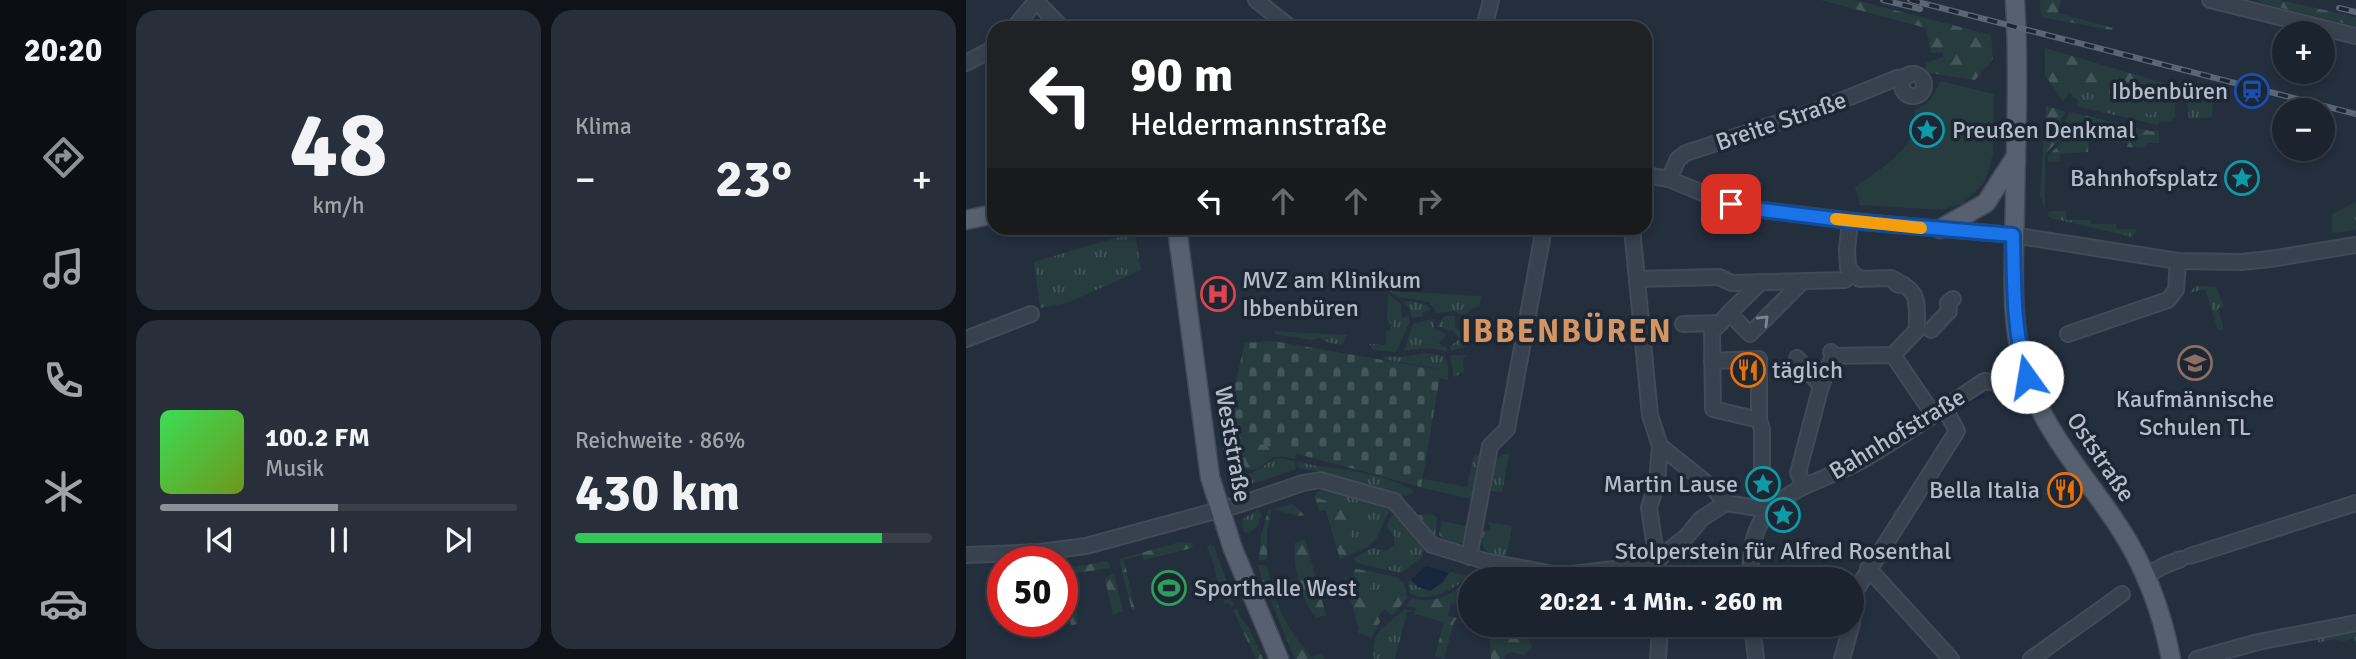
<!DOCTYPE html>
<html lang="de">
<head>
<meta charset="utf-8">
<style>
  body { margin:0; font-family:Signika,sans-serif; background:#282f3a; color:#f1f3f6; height:100vh; display:flex; flex-direction:column; font-size:26px; white-space:nowrap }
  * { box-sizing:border-box; margin:0 }
  p { font-size:23px; color:#a0a4aa }
  .icon { flex:none; width:38px; height:38px; fill:none; stroke:currentColor; stroke-width:2; stroke-linecap:round; stroke-linejoin:round }
  .map { position:relative; flex:1; overflow:hidden }
  .drawer { display:flex; flex-direction:column; gap:10px; padding:10px; background:#0f1319; width:840px }
  .drawer>* { flex:none }
  .top-card { position:absolute; left:21px; top:21px; width:665px; height:214px; border-radius:21px; box-shadow:0 4px 10px #0003,0 0 0 2px #39404a; background:#202124; color:#fff; overflow:hidden }
  .fabs { position:absolute; left:1306px; top:21px; display:grid; gap:14px }
  .fabs a { display:grid; place-items:center; width:63px; height:63px; border-radius:50%; background:#1b232e; box-shadow:0 4px 10px #0003,0 0 0 2px #39404a; font-size:35px }
  .speed { position:absolute; left:21px; top:546px; display:flex; gap:14px; font-size:35px; font-weight:700; text-align:center }
  .speed>* { display:grid; place-content:center; width:91px; height:91px; border-radius:50%; background:#1b232e; box-shadow:0 4px 10px #0003,0 0 0 2px #39404a; line-height:1 }
  .speed .limit { border:10px solid #d22; background:#fff; color:#111 }
  .pin { position:absolute; display:grid; place-items:center; width:60px; height:60px; color:#fff; margin:-30px; border-radius:14px; box-shadow:0 4px 10px #0006 }
  .me { position:absolute; width:77px; margin:-38px; rotate:347deg; stroke-linejoin:round; filter:drop-shadow(0 0 5px #0008) }
  .turn { display:flex; align-items:center; gap:24px; height:147px; padding:0 28px; font-size:32px }
  .turn .icon { width:91px; height:91px; stroke-width:2.5 }
  .turn b { display:block; font-size:49px; line-height:60px }
  .lanes { display:flex; align-items:center; height:66px; padding:0 28px; background:#0003; justify-content:center; gap:35px; direction:ltr }
  .lanes .off { opacity:.35 }
  .big { font-size:52px; font-weight:700; line-height:1.1 }
  .drawer .widget { flex:1; display:flex; flex-direction:column; justify-content:center; gap:10px; min-width:0; padding:0 24px; border-radius:21px; background:#282f3a }
  .drawer .dial { align-items:center; gap:0 }
  .dial b { font-size:91px; line-height:1 }
  .song { display:flex; align-items:center; gap:21px }
  .cover { width:84px; height:84px; border-radius:10px; background:linear-gradient(135deg,hsl(130 70% 55%),hsl(80 70% 35%)) }
  .played { height:7px; border-radius:4px; background:linear-gradient(90deg,#8c9099 50%,#39404a 50%) }
  .keys { display:flex; justify-content:space-around; direction:ltr }
  .heat { display:flex; justify-content:space-between; align-items:center; font-size:38px; direction:ltr }
  .charge { height:10px; border-radius:5px; background:linear-gradient(90deg,#34c759 86%,#39404a 0) }
  .drawer .tiles { flex:1; display:grid; gap:10px; grid-template-columns:repeat(2,1fr) }
  .trip { position:absolute; left:492px; top:567px; width:406px; height:70px; border-radius:35px; background:#1b232e; box-shadow:0 4px 10px #0003,0 0 0 2px #39404a; font-weight:700; line-height:70px; text-align:center }
  main { display:flex; flex:1; min-height:0 }
  .dock { display:flex; flex-direction:column; width:126px; justify-content:space-around; align-items:center; background:#0b0e12; color:#a0a4aa }
  .dock .icon { width:49px; height:49px }
  .dock .on { color:#8c9099 }
  .dock b { font-size:32px; color:#f1f3f6 }
  .map>svg:first-child { display:block }
  .grass { fill:url(#grass-tufts) }
  .forest { fill:url(#forest-firs) }
  .cemetery { fill:url(#cemetery-stones) }
  .green { fill:#263c3f }
  .water { fill:#17263c }
  .lines { fill:none; stroke-linecap:round; stroke-linejoin:round }
  .stream { stroke:#17263c; stroke-width:3.5 }
  .minor-casing { stroke:#414a57; stroke-width:18 }
  .major-casing { stroke:#414a57; stroke-width:21 }
  .minor { stroke:#38414e; stroke-width:14 }
  .major { stroke:#56606e; stroke-width:18 }
  .rail-casing { stroke:#5a6575; stroke-width:6 }
  .rail { stroke:#1d2633; stroke-width:3.5; stroke-dasharray:10; stroke-linecap:butt }
  .oneway { stroke:#7c8592 }
  .route-casing { stroke:#114b97; stroke-width:18 }
  .route { stroke:#1a73e8; stroke-width:12 }
  .slow { stroke:#f59e0b; stroke-width:12 }
  .labels { text-anchor:middle; dominant-baseline:central; stroke-width:7; stroke-linejoin:round; paint-order:stroke }
  .poi-label { font-size:24px; fill:#b4bcc9; stroke:#1d2633; text-anchor:end }
  .street-label { font-size:24px; fill:#b4bcc9; stroke:#1d2633 }
  .district-label { font-size:32px; font-weight:bold; letter-spacing:2px; fill:#d59563; stroke:#1d2633 }
</style>
</head>
<body>
<main>
<nav class="dock">
<b>20:20</b>
<svg class="icon on" aria-label="directions" viewBox="0 0 24 24"><path d="M12 3l9 9-9 9-9-9zM9 14v-3h6M13 9l2 2-2 2"/></svg>
<svg class="icon" aria-label="music" viewBox="0 0 24 24"><path d="M9 18V5l10-2v13"/><circle cx="6" cy="18" r="3"/><circle cx="16" cy="16" r="3"/></svg>
<svg class="icon" aria-label="phone" viewBox="0 0 24 24"><path d="M5 4h4l2 5-3 2q2 4 5 5l2-3 5 2v4C11 20 4 13 5 4z"/></svg>
<svg class="icon" aria-label="climate" viewBox="0 0 24 24"><path d="M12 3v18M4 7l16 10M4 17L20 7"/></svg>
<svg class="icon" aria-label="car" viewBox="0 0 24 24"><path d="M5 17H2v-5l4-1 3-4h7l3 4 3 1v5h-3M9 17h6M6 11h13"/><circle cx="7" cy="17" r="2"/><circle cx="17" cy="17" r="2"/></svg>
</nav>
<section class="drawer">
<div class="tiles">
<div class="widget dial"><b>48</b><p>km/h</p></div>
<div class="widget"><p>Klima</p>
<div class="heat"><a>−</a><b class="big">23°</b><a>+</a></div>
</div>
<div class="widget">
<div class="song"><i class="cover"></i><div><b>100.2 FM</b><p>Musik</p></div></div>
<div class="played"></div>
<div class="keys"><svg class="icon" aria-label="previous" viewBox="0 0 24 24"><path d="M18 5L8 12l10 7zM5 5v14"/></svg><svg class="icon" aria-label="pause" viewBox="0 0 24 24"><path d="M8 5v14M16 5v14"/></svg><svg class="icon" aria-label="next" viewBox="0 0 24 24"><path d="M6 5l10 7-10 7zM19 5v14"/></svg></div>
</div>
<div class="widget"><p>Reichweite · 86%</p><b class="big">430 km</b><div class="charge"></div></div>
</div>
</section>
<div class="map">
<svg width="1390" height="659" viewBox="0 0 1390 659">
  <defs>
    <pattern id="grass-tufts" width="24" height="20" patternUnits="userSpaceOnUse" patternTransform="scale(1.75)"><rect width="24" height="20" fill="#263c3f"/><path d="M3 7l-1-3M5 7V3M7 7l1-3M15 17l-1-3M17 17v-4M19 17l1-3" fill="none" stroke="#435659"/></pattern>
    <pattern id="forest-firs" width="22" height="20" patternUnits="userSpaceOnUse" patternTransform="scale(1.75)"><rect width="22" height="20" fill="#263c3f"/><path d="M5 1l3.5 6h-7zM16 11l3.5 6h-7z" fill="#435659"/></pattern>
    <pattern id="cemetery-stones" width="16" height="16" patternUnits="userSpaceOnUse" patternTransform="scale(1.75)"><rect width="16" height="16" fill="#263c3f"/><path d="M2 7V4a2 2 0 0 1 4 0v3zM10 15v-3a2 2 0 0 1 4 0v3z" fill="#435659"/></pattern>
  </defs>
  <rect width="100%" height="100%" fill="#242f3e"/>
  <g class="grass">
    <polygon points="1114,80 1123,89 1143,92 1162,107 1191,110 1198,89 1191,81 1247,96 1246,117 1223,119 1221,101 1209,101 1209,117 1205,121 1193,122 1192,125 1110,106 1113,102 1104,93 1108,84"/>
    <polygon points="1390,202 1390,230 1366,233 1366,214"/>
    <polygon points="1083,211 1100,211 1100,220 1124,220 1125,224 1150,224 1151,229 1170,229 1170,232 1166,237 1085,218 1082,216"/>
    <polygon points="169,232 175,270 101,303 74,308 68,262"/>
    <polygon points="1230,285 1250,287 1258,306 1252,309 1258,329 1252,330 1239,289 1224,293"/>
    <polygon points="423,291 516,296 513,307 506,308 502,313 495,315 488,311 471,313 463,302 432,297"/>
    <polygon points="422,294 435,304 436,318 442,316 444,321 430,352 407,350 403,344 420,345 420,332 424,330 426,325 421,320"/>
    <polygon points="445,301 461,305 464,309 457,313 457,316 446,318 443,308 437,302"/>
    <polygon points="479,316 489,316 489,327 506,341 504,345 485,351 484,346 494,339 486,330 482,332 480,329 471,326"/>
    <polygon points="467,319 468,328 480,335 473,343 475,346 480,347 481,351 460,348 438,351 447,324"/>
    <polygon points="309,331 381,335 376,345 364,343 354,338 345,340 309,334"/>
    <polygon points="461,353 478,356 482,366 482,380 472,378 475,369 416,359 419,356 436,357"/>
    <polygon points="484,355 501,355 497,359 498,372 488,377"/>
    <polygon points="508,454 516,456 510,500 453,487 457,469 457,479 501,487"/>
    <polygon points="537,454 543,454 536,492 523,491 529,460"/>
    <path d="M315,458L328,461L330,469L277,487L276,480L280,479L281,474C299,470 300,459 315,458Z"/>
    <path d="M331,462C340,463 349,466 358,467C389,470 419,476 447,490V493L441,496L433,495L357,475L355,472L333,468Z"/>
    <path d="M357,489L420,505L426,509C417,518 416,530 409,540C400,552 385,552 374,559L360,510L353,511L349,497L350,493Z"/>
    <polygon points="292,510 296,514 291,527 282,533 278,532 276,523 278,518"/>
    <polygon points="431,513 458,548 456,557 435,573 391,563 388,558 406,548 420,551 428,545 429,537 420,526 426,515"/>
    <polygon points="522,522 546,526 540,559 524,555 515,543 516,526 520,532 525,528"/>
    <polygon points="403,571 430,577 438,583 441,596 433,592 409,602 404,597"/>
    <path d="M485,572L502,576C488,590 464,603 444,594L442,582L444,580L452,587L480,578L481,574Z"/>
    <path d="M438,609L448,612H441L429,659H408C404,627 420,629 438,609Z"/>
    <polygon points="1390,632 1390,646 1387,638 1378,641 1368,639 1352,643 1352,639"/>
  </g>
  <g class="forest">
    <polygon points="855,0 889,0 1025,35 1027,59 1009,80 964,73 960,70 960,63 977,57 977,52 965,53 960,28"/>
    <polygon points="1074,0 1095,0 1092,13 1147,28 1145,30 1075,17"/>
    <polygon points="1292,0 1313,0 1390,17 1390,26 1295,3"/>
    <polygon points="1079,48 1191,81 1198,89 1191,110 1184,115 1162,107 1143,92 1123,89 1114,80 1108,84 1107,89 1097,101 1079,75"/>
    <polygon points="1080,106 1098,111 1099,114 1095,119 1095,138 1079,154 1079,210 1074,196"/>
    <polygon points="1104,112 1184,131 1193,131 1193,143 1182,143 1179,148 1161,147 1161,142 1140,142 1140,137 1123,136 1122,152 1094,154 1093,161 1082,162 1082,156 1101,137 1099,121"/>
    <path d="M256,433L331,449L329,459C307,454 308,456 292,469L282,470L278,466L268,468L271,488H269L263,481L257,447L262,446Z"/>
    <polygon points="349,497 366,503 382,516 385,553 374,559 360,510 353,511"/>
    <polygon points="327,504 338,515 333,516 306,509 301,531 301,559 293,561 295,536 302,510"/>
    <polygon points="462,513 471,517 469,535 466,535 450,516"/>
    <polygon points="476,521 500,526 501,530 498,542 489,545 476,541 477,538 473,535"/>
    <path d="M339,539L360,615L350,618C334,597 327,569 329,543Z"/>
    <polygon points="214,542 227,543 226,548 178,560 176,555 158,560 169,609 166,610 153,559"/>
    <path d="M244,545L248,546L264,591L261,594L268,605L265,607L263,603L259,604C250,587 251,565 241,548Z"/>
    <polygon points="142,561 144,568 104,574 112,619 111,624 105,626 96,585 96,563 101,568"/>
    <path d="M292,565H297L302,569C307,604 323,632 346,658L354,653L359,659H329L297,582Z"/>
    <polygon points="389,569 403,571 404,597 409,602 433,592 442,597 428,614 425,615 419,609 412,616 414,622 405,638 390,631 393,630 379,578 387,576"/>
    <polygon points="145,574 148,575 157,611 147,615 139,579"/>
    <path d="M505,577L514,579H504V601L496,599L494,605L485,603L482,616L491,618L488,622L478,659L469,656L478,622L448,614L450,608L440,606L446,598C468,605 491,593 505,577Z"/>
    <polygon points="271,608 274,617 283,628 297,659 290,659 267,610"/>
    <polygon points="550,630 559,634 566,647 558,655 544,652 540,654 538,659 525,659 523,633 525,632 530,639 554,637"/>
  </g>
  <polygon class="cemetery" points="307,341 475,370 455,487 257,434 279,343"/>
  <path class="green" d="M975,81L1028,94L1027,153L1022,173L1017,184L996,204L976,210L894,205L889,187C915,168 956,147 948,110L963,102Z"/>
  <polygon class="water" points="460,566 483,573 477,582 464,591 452,587 445,580"/>
  <g class="lines">
    <g class="stream">
      <polyline points="1007,399 1017,396"/>
      <polyline points="996,406 1004,401"/>
    </g>
    <g class="minor-casing">
      <g id="minor">
        <polyline points="69,0 96,28"/>
        <polyline points="290,0 325,28"/>
        <polyline points="1244,0 1390,36"/>
        <polyline points="48,28 70,1"/>
        <polyline points="518,28 525,0"/>
        <polyline points="0,63 28,48"/>
        <circle cx="947" cy="85" r="11"/>
        <polyline points="679,175 703,179 751,199 780,208 897,222 1047,235 1212,261 1275,262 1304,259 1390,245"/>
        <polyline points="703,179 712,159 720,153 857,108 931,78 940,77"/>
        <polyline points="884,221 881,250 882,268 893,279 925,278 932,285"/>
        <polyline points="666,228 684,415 694,446 691,482 683,508 694,579"/>
        <polyline points="671,279 753,277 766,283 879,280 886,273"/>
        <polyline points="795,282 763,313 784,334 836,282"/>
        <polyline points="763,313 746,332 747,409 793,420"/>
        <polyline points="717,324 755,323"/>
        <polyline points="965,330 983,311 982,303 987,299"/>
        <polyline points="1102,334 1202,300 1210,290 1212,261"/>
        <polyline points="0,339 65,314"/>
        <path d="M927,355L951,330C950,303 956,293 929,280"/>
        <polyline points="927,355 967,414"/>
        <polyline points="867,356 927,355"/>
        <polyline points="831,358 855,386"/>
        <polyline points="746,361 793,359 793,420 796,429 796,486"/>
        <polyline points="694,446 748,489 760,503 804,510"/>
        <polyline points="838,485 832,473 855,386 867,356 865,352"/>
        <polyline points="0,555 74,552 120,546 275,504 337,483 354,480 428,501 466,545 519,561 587,574 606,574 691,564"/>
        <polyline points="1224,556 1390,503"/>
        <polyline points="503,557 524,446 541,429 578,228"/>
        <polyline points="690,561 721,536 735,519 760,503"/>
        <polyline points="902,568 985,659"/>
        <polyline points="1180,576 1197,566 1215,559"/>
        <path d="M784,579C785,553 785,528 805,509C830,484 865,478 895,461C937,437 978,408 1018,381L1064,388"/>
        <polyline points="786,625 790,659"/>
        <polyline points="692,659 694,625"/>
        <polyline points="876,659 886,623 889,592 991,431 978,407"/>
        <polyline points="1065,659 1156,594"/>
        <polyline points="1231,659 1292,642 1390,623"/>
      </g>
    </g>
    <g class="major-casing">
      <g id="major">
        <path d="M1049,0C1053,69 1050,137 1049,206C1048,266 1042,332 1065,389C1085,440 1124,482 1153,527C1180,568 1196,612 1205,659"/>
        <polyline points="0,220 28,214"/>
        <polyline points="211,228 244,477 267,549 313,659"/>
        <polyline points="974,229 1020,203 1050,156"/>
      </g>
    </g>
    <use href="#minor" class="minor"/>
    <use href="#major" class="major"/>
    <g class="rail-casing">
      <g id="rail">
        <polyline points="917,0 954,9"/>
        <polyline points="944,0 1390,114"/>
        <polyline points="1373,8 1390,12"/>
      </g>
    </g>
    <use href="#rail" class="rail"/>
  </g>
  <defs><path id="oneway-chevron" d="M-2-3.5L2.5 0L-2 3.5" fill="none" stroke-width="1.6" stroke-linecap="round" stroke-linejoin="round" transform="scale(1.75)"/></defs>
  <use class="oneway" href="#oneway-chevron" transform="translate(798 320) rotate(-45)"/>
  <g class="lines">
    <g class="route-casing">
      <path id="route" d="M765,204L780,208L884,221L1047,235C1048,283 1047,331 1061,377"/>
    </g>
    <use href="#route" class="route"/>
    <polyline class="slow" points="870,219 955,228"/>
  </g>
  <defs>
    <g id="station-ring" transform="scale(1.75)"><circle r="9.5" fill="#1d2633" stroke="#1a4fb4" stroke-width="1.5"/><path d="M-3-6H3Q5-6 5-4V2Q5 4 3 4L4.5 6H3L1.5 4h-3L-3 6H-4.5L-3 4Q-5 4-5 2V-4Q-5-6-3-6ZM-3.5-4v3h7v-3ZM-3.5 1v1.5H-2V1ZM2 1v1.5H3.5V1Z" fill="#1a4fb4"/></g>
    <g id="sight-ring" transform="scale(1.75)"><circle r="9.5" fill="#1d2633" stroke="#0f9aa8" stroke-width="1.5"/><path d="M0-6L1.8-2.2L6-1.7L2.9 1.2L3.7 5.4L0 3.3L-3.7 5.4L-2.9 1.2L-6-1.7L-1.8-2.2Z" fill="#0f9aa8"/></g>
    <g id="hospital-ring" transform="scale(1.75)"><circle r="9.5" fill="#1d2633" stroke="#e0444e" stroke-width="1.5"/><path d="M-5-5h3v3.5h4V-5h3V5h-3V1.5h-4V5h-3Z" fill="#e0444e"/></g>
    <g id="school-ring" transform="scale(1.75)"><circle r="9.5" fill="#1d2633" stroke="#8d6e63" stroke-width="1.5"/><path d="M0-5L7-2L0 1L-7-2ZM-4 1L0 2.5L4 1V4Q0 6-4 4Z" fill="#8d6e63"/></g>
    <g id="restaurant-ring" transform="scale(1.75)"><circle r="9.5" fill="#1d2633" stroke="#e8710a" stroke-width="1.5"/><path d="M-5-6h1v4h1v-4h1v4h1v-4h1v5L-1.5 .5V6h-2V.5L-5-1ZM5-6V6H3V1.5H1.5Q1.5-4 5-6Z" fill="#e8710a"/></g>
    <g id="stadium-ring" transform="scale(1.75)"><circle r="9.5" fill="#1d2633" stroke="#2e9e5b" stroke-width="1.5"/><path d="M0-5a6.5 5 0 1 0 0 10a6.5 5 0 1 0 0-10ZM-3.5-1.8h7v3.6h-7Z" fill="#2e9e5b"/></g>
  </defs>
  <g fill-rule="evenodd">
    <use href="#station-ring" x="1286" y="91"/>
    <use href="#sight-ring" x="961" y="130"/>
    <use href="#sight-ring" x="1276" y="178"/>
    <use href="#hospital-ring" x="252" y="294"/>
    <use href="#school-ring" x="1229" y="363"/>
    <use href="#restaurant-ring" x="782" y="370"/>
    <use href="#sight-ring" x="797" y="484"/>
    <use href="#restaurant-ring" x="1099" y="490"/>
    <use href="#sight-ring" x="817" y="515"/>
    <use href="#stadium-ring" x="203" y="588"/>
  </g>
  <g class="labels">
    <g class="poi-label">
      <text x="1262" y="91">Ibbenbüren</text>
      <text x="986" y="130" text-anchor="start">Preußen Denkmal</text>
      <text x="1252" y="178">Bahnhofsplatz</text>
      <text x="276" y="280" text-anchor="start">MVZ am Klinikum<tspan x="276" dy="28">Ibbenbüren</tspan></text>
      <text x="806" y="370" text-anchor="start">täglich</text>
      <text x="1229" y="399" text-anchor="middle">Kaufmännische<tspan x="1229" dy="28">Schulen TL</tspan></text>
      <text x="772" y="484">Martin Lause</text>
      <text x="1074" y="490">Bella Italia</text>
      <text x="817" y="551" text-anchor="middle">Stolperstein für Alfred Rosenthal</text>
      <text x="228" y="588" text-anchor="start">Sporthalle West</text>
    </g>
    <g class="street-label">
      <text transform="translate(815 121) rotate(-19)">Breite Straße</text>
      <text transform="translate(931 434) rotate(-31)">Bahnhofstraße</text>
      <text transform="translate(267 444) rotate(80)">Weststraße</text>
      <text transform="translate(1135 457) rotate(56)">Oststraße</text>
    </g>
    <g class="district-label">
      <text x="601" y="331">IBBENBÜREN</text>
    </g>
  </g>
</svg>
<div class="fabs">
<a>+</a>
<a>−</a>
</div>
<div class="speed"><div class="limit">50</div></div>
<div class="pin" style="left:765px;top:204px;background:#d93025"><svg class="icon" aria-label="arrive" viewBox="0 0 24 24"><path d="M6 21V4h12l-3 4 3 4H6"/></svg></div>
<svg class="me" style="left:1061px;top:377px" viewBox="-20 -20 40 40"><circle r="19" fill="#fff"/><path d="M0-13L10 11 0 6-10 11z" fill="#1a73e8"/></svg>
<div class="trip">20:21 · 1 Min. · 260 m</div>
<div class="top-card">
<div class="turn"><svg class="icon" aria-label="left" viewBox="0 0 24 24"><path d="M17 20v-9H6M10 6l-5 5 5 5"/></svg><div><b>90 m</b>Heldermannstraße</div></div>
<div class="lanes"><svg class="icon" aria-label="left" viewBox="0 0 24 24"><path d="M17 20v-9H6M10 6l-5 5 5 5"/></svg><svg class="icon off" aria-label="ahead" viewBox="0 0 24 24"><path d="M12 20V5M6 11l6-6 6 6"/></svg><svg class="icon off" aria-label="ahead" viewBox="0 0 24 24"><path d="M12 20V5M6 11l6-6 6 6"/></svg><svg class="icon off" aria-label="right" viewBox="0 0 24 24"><path d="M7 20v-9h11M14 6l5 5-5 5"/></svg></div>
</div>
</div>
</main>
</body>
</html>
